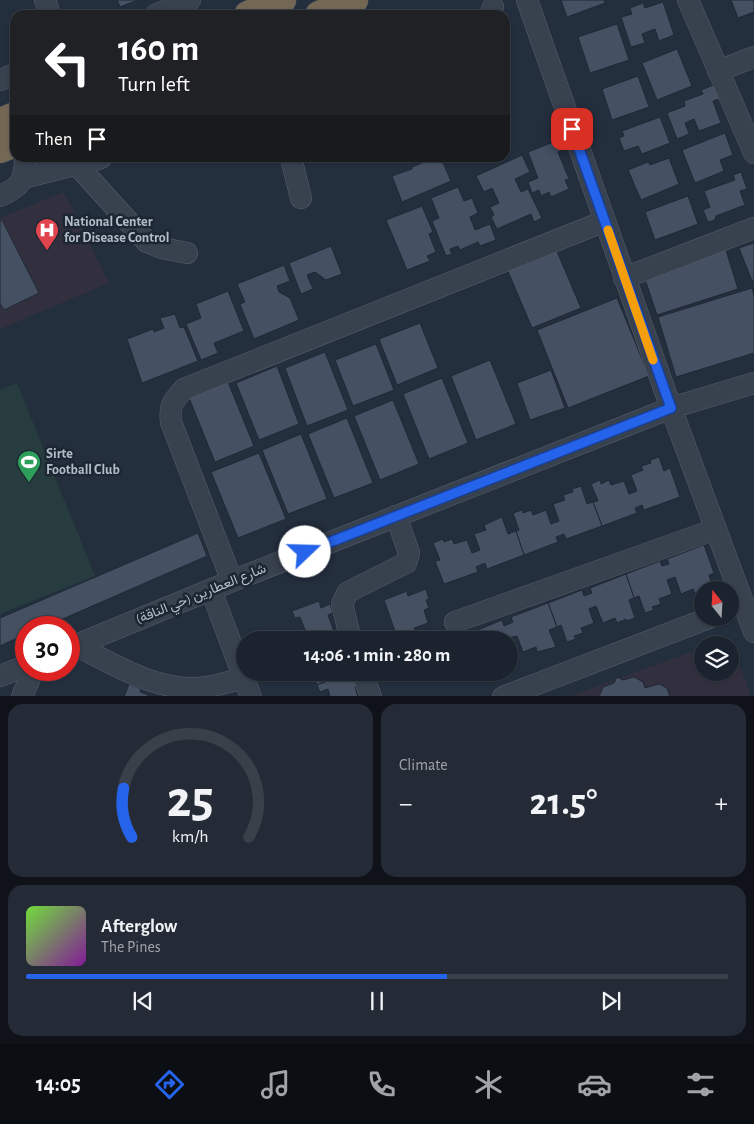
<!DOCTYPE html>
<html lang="en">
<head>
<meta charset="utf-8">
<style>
  body { margin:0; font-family:"Alegreya Sans",Vazirmatn,sans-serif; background:#242b36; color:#f1f3f6; height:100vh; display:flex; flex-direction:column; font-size:19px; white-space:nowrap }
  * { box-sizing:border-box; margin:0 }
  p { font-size:16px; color:#a0a4aa }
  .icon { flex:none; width:28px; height:28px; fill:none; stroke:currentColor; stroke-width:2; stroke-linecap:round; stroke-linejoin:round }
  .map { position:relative; height:696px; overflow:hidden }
  .drawer { display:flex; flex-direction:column; gap:8px; padding:8px; background:#0f1319; flex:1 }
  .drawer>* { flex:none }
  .guide { position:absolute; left:10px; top:10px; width:500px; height:152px; border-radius:15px; box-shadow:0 1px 4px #0004,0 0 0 1px #39404a; background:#202124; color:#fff; overflow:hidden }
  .needle { width:32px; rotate:342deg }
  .buttons { position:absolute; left:694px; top:581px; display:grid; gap:10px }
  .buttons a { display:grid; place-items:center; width:45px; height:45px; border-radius:50%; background:#1b232e; box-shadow:0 1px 4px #0004,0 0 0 1px #39404a; font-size:25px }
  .speed { position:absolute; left:15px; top:616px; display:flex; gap:10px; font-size:25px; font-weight:700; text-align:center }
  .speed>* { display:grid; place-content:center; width:65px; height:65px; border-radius:50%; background:#1b232e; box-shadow:0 1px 4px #0004,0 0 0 1px #39404a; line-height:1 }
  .speed .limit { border:8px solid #d22; background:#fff; color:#111 }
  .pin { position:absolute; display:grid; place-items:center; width:42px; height:42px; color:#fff; margin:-21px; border-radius:10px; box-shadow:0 2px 8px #0006 }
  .me { position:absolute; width:55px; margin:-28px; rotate:69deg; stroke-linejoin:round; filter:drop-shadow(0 0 4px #0008) }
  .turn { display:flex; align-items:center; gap:18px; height:105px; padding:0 25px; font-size:22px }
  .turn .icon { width:65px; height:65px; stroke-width:2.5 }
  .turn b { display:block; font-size:35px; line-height:42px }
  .then { display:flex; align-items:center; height:48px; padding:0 25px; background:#0003; gap:10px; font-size:19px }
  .big { font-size:38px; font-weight:700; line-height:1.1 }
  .drawer .widget { flex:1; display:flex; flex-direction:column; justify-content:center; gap:8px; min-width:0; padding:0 18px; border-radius:15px; background:#242b36 }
  .drawer .dial { align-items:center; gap:0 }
  .dial svg { height:130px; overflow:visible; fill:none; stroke:#39404a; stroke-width:7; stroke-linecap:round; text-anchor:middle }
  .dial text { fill:#f1f3f6; stroke:none }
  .song { display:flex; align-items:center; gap:15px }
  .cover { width:60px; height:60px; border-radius:8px; background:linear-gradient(135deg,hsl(100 70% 55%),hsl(290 70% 35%)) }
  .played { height:5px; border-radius:2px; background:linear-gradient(90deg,#2563eb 60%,#39404a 60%) }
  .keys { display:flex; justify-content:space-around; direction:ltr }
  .heat { display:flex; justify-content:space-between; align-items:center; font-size:28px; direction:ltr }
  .drawer .tiles { flex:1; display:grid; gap:8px; grid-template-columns:1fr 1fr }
  .widget:last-child { grid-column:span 2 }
  .trip { position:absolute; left:236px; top:631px; width:282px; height:50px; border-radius:25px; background:#1b232e; box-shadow:0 1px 4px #0004,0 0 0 1px #39404a; font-weight:700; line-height:50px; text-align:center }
  .menu { display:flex; height:80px; justify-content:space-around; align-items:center; background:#0b0e12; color:#a0a4aa }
  .menu .icon { width:35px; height:35px }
  .menu .selected { color:#2563eb }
  .menu b { font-size:22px; color:#f1f3f6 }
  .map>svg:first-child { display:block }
  .medical { fill:#32303f }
  .green { fill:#263c3f }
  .building { fill:#455162; stroke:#1f2835 }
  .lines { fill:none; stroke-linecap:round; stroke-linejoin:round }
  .minor-casing { stroke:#565f6c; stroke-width:22 }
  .highway-casing { stroke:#434c59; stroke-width:29 }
  .minor { stroke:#38414e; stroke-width:21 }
  .highway { stroke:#746855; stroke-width:28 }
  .route-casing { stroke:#184099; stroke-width:12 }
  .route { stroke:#2563eb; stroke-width:9 }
  .slow { stroke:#f59e0b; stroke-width:9 }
  .labels { text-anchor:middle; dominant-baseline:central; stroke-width:5; stroke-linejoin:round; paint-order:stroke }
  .poi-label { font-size:14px; font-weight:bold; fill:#b4bcc9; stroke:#1d2633; text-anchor:start }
  .street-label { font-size:14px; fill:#b4bcc9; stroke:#1d2633 }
</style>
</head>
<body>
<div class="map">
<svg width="754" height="697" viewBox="0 0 754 697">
  <rect width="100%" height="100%" fill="#242f3e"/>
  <g class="medical">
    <polygon points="64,192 109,283 0,329 0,218"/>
    <polygon points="729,638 751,696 568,697 702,648 702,672 730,672 730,645 710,645"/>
  </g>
  <polygon class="green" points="17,383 95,576 0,614 0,390"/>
  <g class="building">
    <polygon points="117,0 138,0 120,7"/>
    <polygon points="561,0 604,0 605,3 567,17"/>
    <polygon points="731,0 754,0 754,12 738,18"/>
    <polygon points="663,2 674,35 659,41 655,29 642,34 645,43 631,47 621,17 632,14 630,8 643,3 645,8"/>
    <polygon points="617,24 629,60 590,73 578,37"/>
    <polygon points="677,49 692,86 657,100 642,63"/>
    <polygon points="638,76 649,107 612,120 602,89"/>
    <polygon points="719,83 725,97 713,101 721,123 699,131 694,119 685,123 689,134 677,139 667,113 685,106 684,101 703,94 701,90"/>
    <polygon points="660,117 670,143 642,154 638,146 624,151 619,138 624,136 622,131"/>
    <polygon points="725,133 733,155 720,160 724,171 695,183 682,150"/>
    <polygon points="566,137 570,147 558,152 569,179 565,180 569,189 551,197 549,192 541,196 539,190 532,193 528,182 538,178 528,152"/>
    <polygon points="522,155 530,172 515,179 521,192 528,189 542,218 534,222 531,214 497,229 491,217 494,215 490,207 499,203 492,188 484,192 476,176"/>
    <polygon points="419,158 441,158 451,181 402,202 392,176 412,169 412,167 422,163"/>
    <polygon points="669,158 679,184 641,200 628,170 648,162 650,165"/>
    <polygon points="741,172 747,189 740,191 745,205 716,216 715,220 708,222 703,210 710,207 704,191 735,180 733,175"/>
    <polygon points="458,187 464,201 472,198 478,213 470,217 475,230 490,224 496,240 480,246 478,242 460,250 458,246 450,249 452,254 446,256 432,221 439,218 431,198"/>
    <polygon points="688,196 698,224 655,240 645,212"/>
    <polygon points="422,206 433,232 429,234 436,252 427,256 430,261 407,270 386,220"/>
    <polygon points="2,220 39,293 4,310 0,303 0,221"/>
    <polygon points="754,243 754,280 752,281 739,248"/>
    <polygon points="331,246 342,274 326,280 315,272 307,275 313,289 301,294 289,263"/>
    <polygon points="725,247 738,289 657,315 643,273"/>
    <polygon points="556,249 581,308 532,328 507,269"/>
    <polygon points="284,265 290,281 277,286 279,292 290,298 299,320 254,339 240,304 245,302 237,284"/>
    <polygon points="752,288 754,296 754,353 676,377 658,317"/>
    <polygon points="228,291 244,331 214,343 218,353 201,360 186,324 201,318 196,304"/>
    <polygon points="617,298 649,376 568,408 537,330"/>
    <polygon points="175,314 180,328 184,327 198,361 142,383 127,339 153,329 154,332 164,328 160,318"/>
    <polygon points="420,323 438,368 397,385 379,339"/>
    <polygon points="376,344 394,390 353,406 335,360"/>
    <polygon points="325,352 348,410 307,426 285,368"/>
    <polygon points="490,360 516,424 476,440 451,376"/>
    <polygon points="277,366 299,424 259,440 236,383"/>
    <polygon points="551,370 565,408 530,420 517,383"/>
    <polygon points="442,378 468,443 429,459 403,394"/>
    <polygon points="228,382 254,446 215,462 189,398"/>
    <polygon points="393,400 419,464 380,480 354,416"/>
    <polygon points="347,418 373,483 334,498 308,434"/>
    <polygon points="301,434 327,499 288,514 262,450"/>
    <polygon points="259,453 286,519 238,538 211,472"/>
    <polygon points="659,457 664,471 670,468 680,497 644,510 642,505 635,508 637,513 602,526 593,502 598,501 591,484 600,480 601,484 609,480 611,485 624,481 629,494 637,491 631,475 643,470 641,466 651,463 650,460"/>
    <polygon points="581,486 587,504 593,502 602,526 566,539 564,534 556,537 558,542 524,555 516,531 519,530 513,513 522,510 523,513 531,510 533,515 546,510 551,524 559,521 553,504 565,500 563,495 573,492 572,489"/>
    <polygon points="502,517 508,534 516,531 524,555 487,569 485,563 476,567 478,572 444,584 435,561 440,560 433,543 443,539 444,542 452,539 454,544 467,540 472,553 480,550 474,534 486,530 484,525"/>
    <polygon points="198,533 207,556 42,628 26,628 26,634 0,646 0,618"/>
    <polygon points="704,545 714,573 709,575 713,589 702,590 695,593 693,589 681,594 675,577 667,580 672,594 659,599 661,604 652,607 654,610 645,613 639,596 634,598 626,574 660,561 662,566 669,564 667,559"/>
    <polygon points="626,574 634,598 629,600 635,618 627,621 626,619 617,623 615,618 603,623 596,606 589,609 594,623 581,628 583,633 574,636 576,639 567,642 561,625 557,627 548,603 582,590 584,596 592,593 590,588"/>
    <polygon points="426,589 429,599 426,600 429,608 424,610 428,623 414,628 417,636 434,630 437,640 404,640 401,632 396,634 384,600 407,591 408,596"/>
    <polygon points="319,601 321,608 330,604 333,613 328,615 337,640 321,640 320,636 310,640 305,640 301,631 305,630 300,617 295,618 292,611"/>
    <polygon points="548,603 557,627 549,630 556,647 537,652 536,647 523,652 517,636 509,638 510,640 470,640 468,634 502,620 504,626 513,622 511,617"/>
    <polygon points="510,640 515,652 510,654"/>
    <polygon points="347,672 317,685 312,673 314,672"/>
    <polygon points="410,672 432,672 412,680"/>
    <polygon points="348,673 350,680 357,678 360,686 355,687 358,697 330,697 328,689 320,692 317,685"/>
    <polygon points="617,677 623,680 634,677 643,682 645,688 659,684 667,688 670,697 599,697 603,687 614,683"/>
    <polygon points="129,684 141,689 140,692 148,695 148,697 124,697"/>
  </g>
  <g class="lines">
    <g class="minor-casing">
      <g id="minor">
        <polyline points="45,0 50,15"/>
        <polyline points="527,0 671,408 754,632"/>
        <polyline points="688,0 754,153"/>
        <polyline points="155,15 190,0"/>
        <polyline points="490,15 493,7"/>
        <polyline points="718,71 754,57"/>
        <polyline points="0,80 15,74"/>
        <polyline points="291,158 301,198"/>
        <polyline points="77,165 147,242 162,248 187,253"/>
        <polyline points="23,178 101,158"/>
        <path d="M0,196C21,187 25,180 25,158"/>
        <polyline points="624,278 754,228"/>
        <path d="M232,581L171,422C169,405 173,401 184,389L605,221"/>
        <polyline points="211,590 251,697"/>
        <polyline points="455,622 716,529"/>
        <polyline points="351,640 342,604 348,592 406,563 409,553 396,516"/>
        <path d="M75,645C115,665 160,694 207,687C219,685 232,681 244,678"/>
        <polyline points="69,648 232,581 671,408 754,383"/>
        <polyline points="362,672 371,697"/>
        <polyline points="0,676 26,666"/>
        <polyline points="22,697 33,670"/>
        <polyline points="503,697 709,618"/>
      </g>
    </g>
    <g class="highway-casing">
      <g id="highway">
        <polyline points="248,15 282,0"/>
        <polyline points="319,15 354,0"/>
        <polyline points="0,122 15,116"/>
        <polyline points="0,149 15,143"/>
      </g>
    </g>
    <use href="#minor" class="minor"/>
    <use href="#highway" class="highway"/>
  </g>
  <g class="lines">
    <g class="route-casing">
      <polyline id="route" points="305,552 671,408 572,129"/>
    </g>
    <use href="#route" class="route"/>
    <polyline class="slow" points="608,230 653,360"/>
  </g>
  <defs>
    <g id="hospital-pin" transform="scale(1.25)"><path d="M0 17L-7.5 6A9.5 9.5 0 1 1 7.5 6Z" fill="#e0444e" stroke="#1d2633"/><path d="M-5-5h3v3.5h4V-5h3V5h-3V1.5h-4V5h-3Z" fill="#fff"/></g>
    <g id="stadium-pin" transform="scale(1.25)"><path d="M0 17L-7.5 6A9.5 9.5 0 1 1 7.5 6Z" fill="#2e9e5b" stroke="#1d2633"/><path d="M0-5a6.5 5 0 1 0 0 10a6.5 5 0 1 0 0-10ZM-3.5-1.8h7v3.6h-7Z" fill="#fff"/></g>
  </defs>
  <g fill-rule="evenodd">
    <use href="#hospital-pin" x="47" y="230"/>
    <use href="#stadium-pin" x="29" y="462"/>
  </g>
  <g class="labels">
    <g class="poi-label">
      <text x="64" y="222">National Center<tspan x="64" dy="16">for Disease Control</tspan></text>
      <text x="46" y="454">Sirte<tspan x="46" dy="16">Football Club</tspan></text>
    </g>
    <g class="street-label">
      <text transform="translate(201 594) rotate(-22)">شارع العطارين (حي الناقة)</text>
    </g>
  </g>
</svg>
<div class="buttons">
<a><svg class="needle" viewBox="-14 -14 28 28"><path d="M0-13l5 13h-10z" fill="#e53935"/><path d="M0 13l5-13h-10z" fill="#a0a4aa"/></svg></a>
<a><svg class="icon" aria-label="layers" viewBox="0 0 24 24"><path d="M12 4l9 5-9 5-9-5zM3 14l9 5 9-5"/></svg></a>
</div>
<div class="speed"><div class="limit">30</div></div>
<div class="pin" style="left:572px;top:129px;background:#d93025"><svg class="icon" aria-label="arrive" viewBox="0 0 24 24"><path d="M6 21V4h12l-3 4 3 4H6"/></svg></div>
<svg class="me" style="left:305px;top:552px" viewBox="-20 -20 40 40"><circle r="19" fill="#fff"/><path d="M0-13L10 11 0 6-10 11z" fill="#2563eb"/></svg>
<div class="trip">14:06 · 1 min · 280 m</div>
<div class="guide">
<div class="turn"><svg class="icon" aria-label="left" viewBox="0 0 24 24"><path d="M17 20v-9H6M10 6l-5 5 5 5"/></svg><div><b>160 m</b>Turn left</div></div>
<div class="then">Then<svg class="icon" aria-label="arrive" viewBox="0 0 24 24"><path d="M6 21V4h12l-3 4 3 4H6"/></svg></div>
</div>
</div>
<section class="drawer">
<div class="tiles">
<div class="widget dial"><svg viewBox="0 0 100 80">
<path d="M14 69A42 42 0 1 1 86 69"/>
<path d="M14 69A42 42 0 0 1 9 39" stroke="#2563eb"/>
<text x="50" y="56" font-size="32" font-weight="700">25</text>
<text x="50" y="72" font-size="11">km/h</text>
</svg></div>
<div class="widget"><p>Climate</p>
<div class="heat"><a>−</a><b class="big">21.5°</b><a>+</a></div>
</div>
<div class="widget">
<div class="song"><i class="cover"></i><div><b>Afterglow</b><p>The Pines</p></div></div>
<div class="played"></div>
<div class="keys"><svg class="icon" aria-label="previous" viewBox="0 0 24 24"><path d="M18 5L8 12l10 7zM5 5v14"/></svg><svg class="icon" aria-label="pause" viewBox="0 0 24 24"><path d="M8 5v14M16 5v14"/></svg><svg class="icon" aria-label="next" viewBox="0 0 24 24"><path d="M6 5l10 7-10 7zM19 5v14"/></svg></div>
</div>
</div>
</section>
<nav class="menu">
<b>14:05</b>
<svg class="icon selected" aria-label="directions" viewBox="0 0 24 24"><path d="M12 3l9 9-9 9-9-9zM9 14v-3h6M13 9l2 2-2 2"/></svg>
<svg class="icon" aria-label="music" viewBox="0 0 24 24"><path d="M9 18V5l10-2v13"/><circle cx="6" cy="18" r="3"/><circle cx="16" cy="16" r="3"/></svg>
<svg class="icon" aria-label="phone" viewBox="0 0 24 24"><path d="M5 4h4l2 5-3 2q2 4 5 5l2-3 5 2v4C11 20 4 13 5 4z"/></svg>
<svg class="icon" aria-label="climate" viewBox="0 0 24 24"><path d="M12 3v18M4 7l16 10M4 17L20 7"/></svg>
<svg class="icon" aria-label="car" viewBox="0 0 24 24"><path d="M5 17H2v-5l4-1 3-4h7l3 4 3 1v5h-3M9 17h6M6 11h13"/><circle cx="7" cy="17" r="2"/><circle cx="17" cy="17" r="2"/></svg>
<svg class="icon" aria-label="filters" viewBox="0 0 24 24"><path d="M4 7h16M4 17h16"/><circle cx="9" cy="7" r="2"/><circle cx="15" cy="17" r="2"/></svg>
</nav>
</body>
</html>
